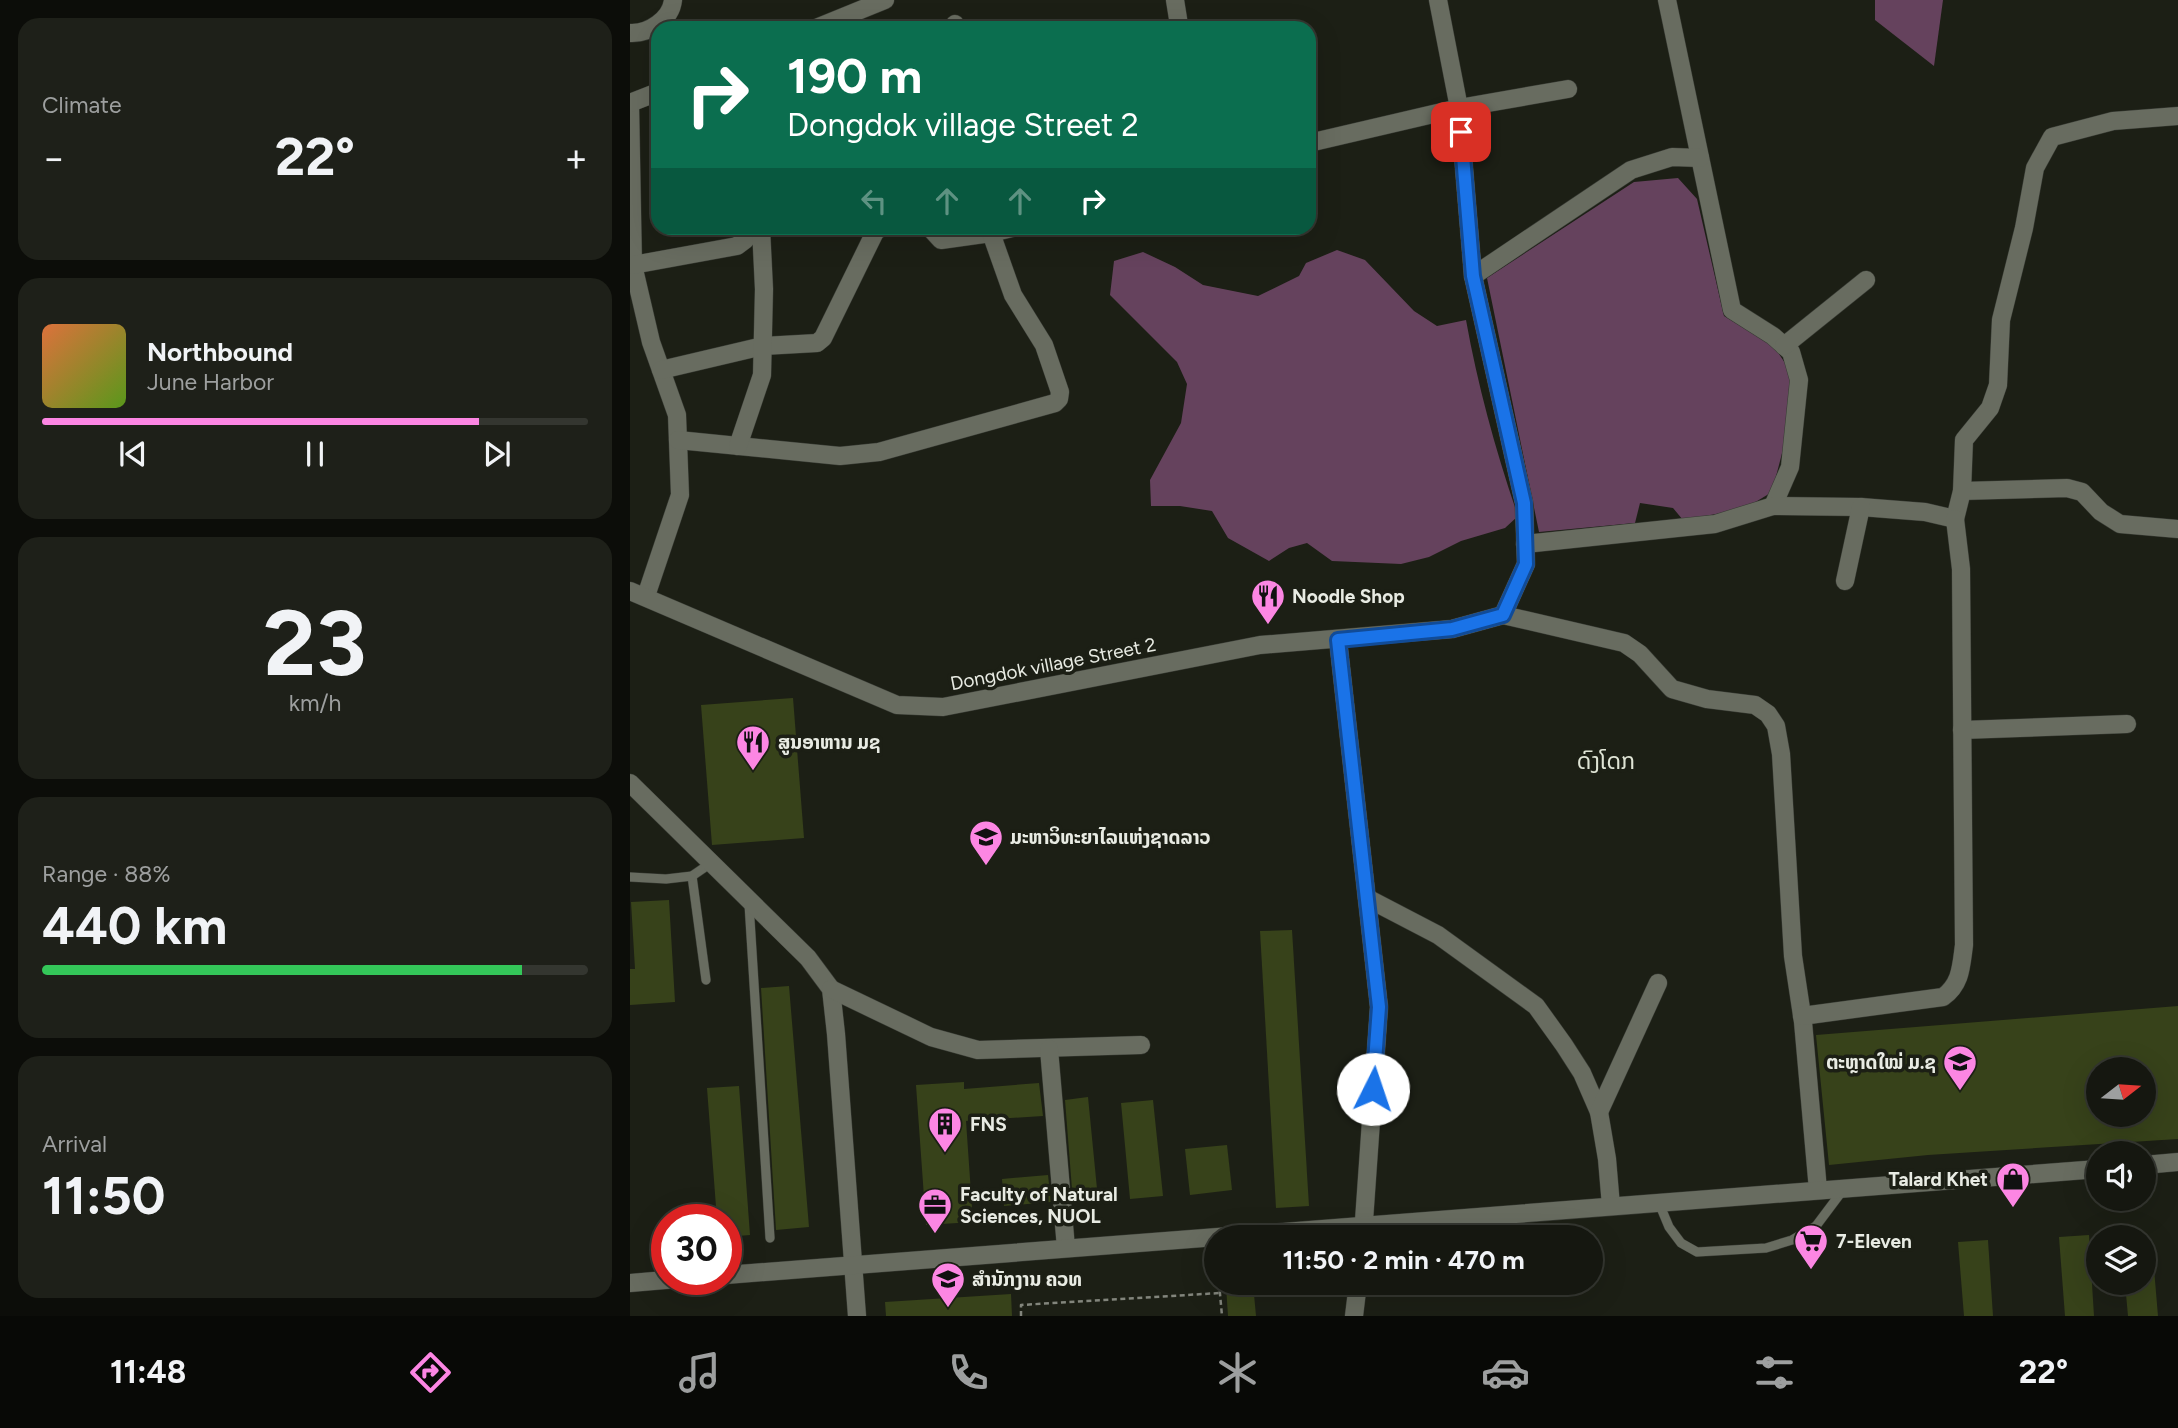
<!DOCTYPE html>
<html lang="en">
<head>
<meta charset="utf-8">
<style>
  body { margin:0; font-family:Figtree,"Noto Sans Lao",sans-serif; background:#1e2019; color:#f1f3f6; height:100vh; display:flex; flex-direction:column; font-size:26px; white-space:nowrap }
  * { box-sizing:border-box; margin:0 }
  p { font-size:23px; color:#9d9f9f }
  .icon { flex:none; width:38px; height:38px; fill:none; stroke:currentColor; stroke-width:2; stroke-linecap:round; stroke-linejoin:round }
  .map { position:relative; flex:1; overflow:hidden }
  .sheet { display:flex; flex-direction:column; gap:18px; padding:18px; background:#0c0d09; width:630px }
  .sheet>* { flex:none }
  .top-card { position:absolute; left:21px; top:21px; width:665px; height:214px; border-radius:21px; box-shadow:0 7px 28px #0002,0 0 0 2px #343630; background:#0b6e4f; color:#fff; overflow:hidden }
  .needle { width:46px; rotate:73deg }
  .tools { position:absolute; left:1456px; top:1057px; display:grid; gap:14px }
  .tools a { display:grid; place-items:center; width:70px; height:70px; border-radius:50%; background:#151710; box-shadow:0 7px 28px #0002,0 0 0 2px #343630; font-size:35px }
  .speed { position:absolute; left:21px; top:1204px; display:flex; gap:14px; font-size:35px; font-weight:700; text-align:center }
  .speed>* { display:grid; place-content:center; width:91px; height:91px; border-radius:50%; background:#151710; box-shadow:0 7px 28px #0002,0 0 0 2px #343630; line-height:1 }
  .speed .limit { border:10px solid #d22; background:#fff; color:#111 }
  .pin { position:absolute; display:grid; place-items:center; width:60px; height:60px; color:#fff; margin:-30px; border-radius:14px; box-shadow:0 4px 10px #0006 }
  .me { position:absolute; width:77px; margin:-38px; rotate:4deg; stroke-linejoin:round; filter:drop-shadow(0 0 5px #0008) }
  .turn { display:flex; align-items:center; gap:24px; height:147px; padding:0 21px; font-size:32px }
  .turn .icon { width:91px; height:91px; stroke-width:2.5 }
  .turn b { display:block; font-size:49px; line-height:60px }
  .lanes { display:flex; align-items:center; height:66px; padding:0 21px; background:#0003; justify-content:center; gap:35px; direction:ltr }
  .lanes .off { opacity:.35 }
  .big { font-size:52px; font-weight:700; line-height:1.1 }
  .sheet .tile { flex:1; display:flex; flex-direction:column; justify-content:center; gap:10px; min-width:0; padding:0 24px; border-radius:21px; background:#1e2019 }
  .sheet .dial { align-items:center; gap:0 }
  .dial b { font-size:91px; line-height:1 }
  .song { display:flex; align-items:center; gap:21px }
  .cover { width:84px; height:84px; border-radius:10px; background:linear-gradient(135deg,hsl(20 70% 55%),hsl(90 70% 35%)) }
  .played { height:7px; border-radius:4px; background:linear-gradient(90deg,#fc86e3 80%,#343630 80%) }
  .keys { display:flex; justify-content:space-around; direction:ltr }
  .heat { display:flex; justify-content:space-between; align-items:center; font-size:38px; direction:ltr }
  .charge { height:10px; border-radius:5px; background:linear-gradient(90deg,#34c759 88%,#343630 0) }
  .trip { position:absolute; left:574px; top:1225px; width:399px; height:70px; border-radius:35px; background:#151710; box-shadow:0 7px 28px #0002,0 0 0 2px #343630; font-weight:700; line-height:70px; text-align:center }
  .menu { display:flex; height:112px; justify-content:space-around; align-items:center; background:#080906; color:#9d9f9f }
  .menu .icon { width:49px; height:49px }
  .menu .selected { color:#fc86e3 }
  .menu b { font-size:32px; color:#f1f3f6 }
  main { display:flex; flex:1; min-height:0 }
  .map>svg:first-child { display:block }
  .water { fill:#65425d }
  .building { fill:#37421a; fill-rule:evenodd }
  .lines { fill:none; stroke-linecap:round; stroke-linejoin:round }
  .lane-casing { stroke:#383b34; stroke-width:10 }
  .street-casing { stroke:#383b34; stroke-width:19 }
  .path { stroke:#82857c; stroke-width:2.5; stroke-dasharray:5 3.5; stroke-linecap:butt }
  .lane { stroke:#686c60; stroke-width:9 }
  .street { stroke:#686c60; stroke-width:18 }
  .route-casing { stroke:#114b97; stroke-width:18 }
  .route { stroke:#1a73e8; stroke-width:12 }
  .labels { text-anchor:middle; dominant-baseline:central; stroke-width:7; stroke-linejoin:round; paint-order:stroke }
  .poi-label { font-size:19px; font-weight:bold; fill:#e8ebe3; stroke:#1c1f15; text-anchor:start }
  .street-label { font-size:19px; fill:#e8ebe3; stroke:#1c1f15 }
  .quarter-label { font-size:23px; fill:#dfe4d5; stroke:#1c1f15 }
</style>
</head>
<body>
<main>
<section class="sheet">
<div class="tile"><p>Climate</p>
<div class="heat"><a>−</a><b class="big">22°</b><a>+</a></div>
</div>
<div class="tile">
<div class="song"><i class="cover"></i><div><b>Northbound</b><p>June Harbor</p></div></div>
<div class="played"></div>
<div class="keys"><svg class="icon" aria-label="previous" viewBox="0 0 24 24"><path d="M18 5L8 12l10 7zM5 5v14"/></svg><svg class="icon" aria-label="pause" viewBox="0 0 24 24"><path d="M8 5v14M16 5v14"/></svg><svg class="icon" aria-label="next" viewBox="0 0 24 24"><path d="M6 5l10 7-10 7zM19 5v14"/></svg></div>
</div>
<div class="tile dial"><b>23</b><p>km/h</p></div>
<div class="tile"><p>Range · 88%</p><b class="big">440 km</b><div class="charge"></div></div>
<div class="tile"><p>Arrival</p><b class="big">11:50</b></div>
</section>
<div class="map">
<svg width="1548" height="1316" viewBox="0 0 1548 1316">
  <rect width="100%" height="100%" fill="#1c1f15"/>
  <g class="water">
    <polygon points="1245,0 1313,0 1304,66 1245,20"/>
    <polygon points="1048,178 1067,199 1094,316 1143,345 1161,372 1158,430 1142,492 1114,509 1053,520 1043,508 1010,503 1005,523 909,532 857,278 1004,182"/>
    <path d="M707,250L735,260L784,311L807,326L836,320C848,387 866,452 888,516L875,528L831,541L799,557L771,564L702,561L677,543L659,548L639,561L598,538L582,511L550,506H521L520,480L551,423L557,384L547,362L480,295L484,261L513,252L545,267L573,285L628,296L669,276L676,263Z"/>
  </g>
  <g class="building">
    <polygon points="163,698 174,838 82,845 71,705"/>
    <polygon points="39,900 45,1002 0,1005 0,969 5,969 1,902"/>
    <polygon points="662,930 679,1206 646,1208 630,931"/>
    <polygon points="159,986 179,1227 146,1230 131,988"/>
    <path d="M1548,1006V1139L1298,1155L1199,1165L1186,1035ZM1468,1069H1514V1115H1468Z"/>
    <polygon points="334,1082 334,1089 409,1083 413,1116 336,1121 343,1222 296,1225 286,1085"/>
    <polygon points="109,1086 120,1235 96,1237 96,1220 87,1220 77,1088"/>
    <polygon points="458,1097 468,1199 443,1202 435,1100"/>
    <polygon points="523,1100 533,1196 500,1199 491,1103"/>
    <polygon points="597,1145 602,1190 560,1195 555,1149"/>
    <polygon points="418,1175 421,1202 374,1206 372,1179"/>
    <polygon points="1459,1235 1464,1316 1435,1316 1429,1237"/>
    <polygon points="1358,1240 1363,1316 1334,1316 1328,1242"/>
    <polygon points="1523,1257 1528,1316 1498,1316 1495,1283 1514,1283 1514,1258"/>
    <polygon points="673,1283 713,1283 712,1297 673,1287"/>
    <polygon points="623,1284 626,1316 598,1316 596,1286"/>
    <polygon points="381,1294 382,1316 256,1316 255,1302"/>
  </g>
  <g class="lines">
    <g class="lane-casing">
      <g id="lane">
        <polyline points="62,876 76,980"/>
        <polyline points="0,877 36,879 62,876 81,863"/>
        <polyline points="119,904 140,1238"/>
        <polyline points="1029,1203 1039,1227 1051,1243 1067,1252 1136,1248 1162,1240 1186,1226 1213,1190"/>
      </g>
    </g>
    <g class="street-casing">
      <g id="street">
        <polyline points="545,0 549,25 548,28"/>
        <polyline points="808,0 829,108 843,276 894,503 896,564 873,615"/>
        <polyline points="1037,0 1102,310 1143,336 1161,352 1169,380 1160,467 1143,506"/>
        <polyline points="325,24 327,28"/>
        <polyline points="186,28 255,0"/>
        <path d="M0,33C19,34 41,19 43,0"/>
        <polyline points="0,103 3,265 21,342 47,415 50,495 16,596"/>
        <polyline points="0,103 28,92"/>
        <polyline points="679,143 829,108 938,89"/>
        <polyline points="300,228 311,240 361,233 382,228"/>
        <polyline points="3,265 107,246 115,240 125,228"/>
        <polyline points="843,276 1001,170 1042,157 1070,158"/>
        <polyline points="1154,346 1236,280"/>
        <polyline points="31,370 133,346 187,343 193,338 245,232 250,228"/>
        <polyline points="48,440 210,456 249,452 425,403 429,399 430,392 414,345 383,295 361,233"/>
        <polyline points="108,446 132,375 134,289 131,228"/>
        <polyline points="1332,491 1437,488 1452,492 1471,512 1490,524 1548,529"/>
        <polyline points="895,544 1085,524 1143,506 1231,507 1295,512 1325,519 1332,491 1334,440 1360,408 1368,385 1371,320 1394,228 1405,168 1422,137 1483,121 1548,116"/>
        <polyline points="1215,581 1231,507"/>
        <polyline points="0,591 267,705 313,707 630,645 822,629 873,615"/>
        <polyline points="873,615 994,643 1010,654 1042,689 1077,699 1125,705 1138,714 1146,726 1151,754 1163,956 1173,1022 1188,1190"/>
        <polyline points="708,640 749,1007 733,1235"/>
        <polyline points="1332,730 1497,724"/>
        <polyline points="0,783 178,958 201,989 206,1034 227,1316"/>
        <polyline points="737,898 808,935 906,1006 934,1045 952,1073 969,1112 977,1159 981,1206"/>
        <polyline points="201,989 301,1037 348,1050 511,1045"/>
        <path d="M1172,1016L1313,997C1331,984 1331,967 1334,945L1331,569L1325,519"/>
        <polyline points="419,1049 436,1248"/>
        <polyline points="969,1112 1028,983"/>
        <polyline points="1514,1165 1548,1162"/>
        <polyline points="96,1275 1468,1169"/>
        <polyline points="0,1283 47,1279"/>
        <polyline points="724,1316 728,1283"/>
      </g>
    </g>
    <g class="path">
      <polyline points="589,1283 592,1316"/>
      <polyline points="391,1316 391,1305 590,1293"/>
    </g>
    <use href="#lane" class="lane"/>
    <use href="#street" class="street"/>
  </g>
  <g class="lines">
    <g class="route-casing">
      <polyline id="route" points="743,1089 749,1007 708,640 822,629 873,615 896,564 894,503 843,276 831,132"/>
    </g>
    <use href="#route" class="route"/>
  </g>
  <defs>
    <g id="restaurant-pin" transform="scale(1.75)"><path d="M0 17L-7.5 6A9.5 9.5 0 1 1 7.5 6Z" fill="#fc86e3" stroke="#1c1f15"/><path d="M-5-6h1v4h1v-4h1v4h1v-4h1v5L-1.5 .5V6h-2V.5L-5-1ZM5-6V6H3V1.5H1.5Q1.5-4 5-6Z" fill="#111"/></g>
    <g id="university-pin" transform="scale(1.75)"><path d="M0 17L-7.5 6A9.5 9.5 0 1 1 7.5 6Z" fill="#fc86e3" stroke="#1c1f15"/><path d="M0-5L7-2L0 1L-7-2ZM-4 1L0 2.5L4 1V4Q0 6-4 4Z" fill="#111"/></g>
    <g id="school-pin" transform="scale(1.75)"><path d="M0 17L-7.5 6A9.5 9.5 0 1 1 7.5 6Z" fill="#fc86e3" stroke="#1c1f15"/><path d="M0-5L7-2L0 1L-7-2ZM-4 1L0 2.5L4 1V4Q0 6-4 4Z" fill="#111"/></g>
    <g id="building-pin" transform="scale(1.75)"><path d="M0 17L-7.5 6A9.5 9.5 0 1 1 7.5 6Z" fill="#fc86e3" stroke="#1c1f15"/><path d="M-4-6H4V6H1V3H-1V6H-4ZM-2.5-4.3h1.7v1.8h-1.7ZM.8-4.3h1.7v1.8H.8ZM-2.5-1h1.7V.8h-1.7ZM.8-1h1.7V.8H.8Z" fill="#111"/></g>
    <g id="shop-pin" transform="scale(1.75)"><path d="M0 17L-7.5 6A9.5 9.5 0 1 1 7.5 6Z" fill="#fc86e3" stroke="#1c1f15"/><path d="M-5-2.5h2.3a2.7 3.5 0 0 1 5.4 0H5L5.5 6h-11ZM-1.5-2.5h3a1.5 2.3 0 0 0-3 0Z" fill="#111"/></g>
    <g id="office-pin" transform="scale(1.75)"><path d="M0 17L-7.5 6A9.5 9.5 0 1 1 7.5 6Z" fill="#fc86e3" stroke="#1c1f15"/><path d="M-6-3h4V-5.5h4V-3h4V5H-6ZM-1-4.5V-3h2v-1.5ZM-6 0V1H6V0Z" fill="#111"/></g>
    <g id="supermarket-pin" transform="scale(1.75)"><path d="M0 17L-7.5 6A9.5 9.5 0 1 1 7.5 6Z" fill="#fc86e3" stroke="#1c1f15"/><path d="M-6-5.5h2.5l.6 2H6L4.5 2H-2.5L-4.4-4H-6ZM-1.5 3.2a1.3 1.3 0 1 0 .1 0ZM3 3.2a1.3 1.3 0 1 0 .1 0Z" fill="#111"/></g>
  </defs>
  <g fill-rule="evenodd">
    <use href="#restaurant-pin" x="638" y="596"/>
    <use href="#restaurant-pin" x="123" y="742"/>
    <use href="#university-pin" x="356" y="837"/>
    <use href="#school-pin" x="1330" y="1062"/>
    <use href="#building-pin" x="315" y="1124"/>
    <use href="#shop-pin" x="1383" y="1179"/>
    <use href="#office-pin" x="305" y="1205"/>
    <use href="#supermarket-pin" x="1181" y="1241"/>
    <use href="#school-pin" x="318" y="1279"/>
  </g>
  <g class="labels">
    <g class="poi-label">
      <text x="662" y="596">Noodle Shop</text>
      <text x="148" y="742">ສູນອາຫານ ມຊ</text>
      <text x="380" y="837">ມະຫາວິທະຍາໄລແຫ່ງຊາດລາວ</text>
      <text x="1306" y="1062" text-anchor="end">ຕະຫຼາດໃໝ່ ມ.ຊ</text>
      <text x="340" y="1124">FNS</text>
      <text x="1358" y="1179" text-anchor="end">Talard Khet</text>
      <text x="330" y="1194">Faculty of Natural<tspan x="330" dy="22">Sciences, NUOL</tspan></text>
      <text x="1206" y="1241">7-Eleven</text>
      <text x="342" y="1279">ສຳນັກງານ ຄວທ</text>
    </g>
    <g class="street-label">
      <text transform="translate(423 664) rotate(-11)">Dongdok village Street 2</text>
    </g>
    <g class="quarter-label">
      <text x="976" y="761">ດົງໂດກ</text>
    </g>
  </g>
</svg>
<div class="tools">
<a><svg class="needle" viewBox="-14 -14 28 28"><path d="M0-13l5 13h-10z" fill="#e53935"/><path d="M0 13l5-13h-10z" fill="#9d9f9f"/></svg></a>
<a><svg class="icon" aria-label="sound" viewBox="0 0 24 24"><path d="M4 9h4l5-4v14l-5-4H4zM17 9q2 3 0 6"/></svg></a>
<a><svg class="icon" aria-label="layers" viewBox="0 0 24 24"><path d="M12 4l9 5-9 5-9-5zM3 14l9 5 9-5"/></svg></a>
</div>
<div class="speed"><div class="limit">30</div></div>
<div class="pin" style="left:831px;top:132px;background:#d93025"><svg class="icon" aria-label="arrive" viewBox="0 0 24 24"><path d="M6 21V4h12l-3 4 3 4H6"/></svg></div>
<svg class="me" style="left:743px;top:1089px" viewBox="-20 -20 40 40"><circle r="19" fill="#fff"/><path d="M0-13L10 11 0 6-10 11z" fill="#1a73e8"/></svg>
<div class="trip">11:50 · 2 min · 470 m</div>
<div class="top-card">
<div class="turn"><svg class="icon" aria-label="right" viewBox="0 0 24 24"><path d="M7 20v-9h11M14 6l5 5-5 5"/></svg><div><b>190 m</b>Dongdok village Street 2</div></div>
<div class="lanes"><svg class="icon off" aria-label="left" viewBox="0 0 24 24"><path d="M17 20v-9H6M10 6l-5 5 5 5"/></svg><svg class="icon off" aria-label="ahead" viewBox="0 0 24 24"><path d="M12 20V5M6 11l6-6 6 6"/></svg><svg class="icon off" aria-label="ahead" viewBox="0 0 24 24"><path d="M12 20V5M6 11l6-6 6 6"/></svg><svg class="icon" aria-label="right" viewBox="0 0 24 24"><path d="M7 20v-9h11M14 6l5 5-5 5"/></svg></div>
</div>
</div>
</main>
<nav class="menu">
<b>11:48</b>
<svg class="icon selected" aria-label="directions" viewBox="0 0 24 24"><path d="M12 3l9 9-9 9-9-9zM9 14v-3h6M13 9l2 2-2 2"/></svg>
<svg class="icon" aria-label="music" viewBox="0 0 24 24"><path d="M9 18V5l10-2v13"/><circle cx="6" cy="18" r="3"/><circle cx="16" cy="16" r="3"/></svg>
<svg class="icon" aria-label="phone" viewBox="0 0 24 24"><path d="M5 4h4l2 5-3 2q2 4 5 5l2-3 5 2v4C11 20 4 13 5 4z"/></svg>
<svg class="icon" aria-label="climate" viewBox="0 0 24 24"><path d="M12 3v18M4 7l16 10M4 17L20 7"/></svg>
<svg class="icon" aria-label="car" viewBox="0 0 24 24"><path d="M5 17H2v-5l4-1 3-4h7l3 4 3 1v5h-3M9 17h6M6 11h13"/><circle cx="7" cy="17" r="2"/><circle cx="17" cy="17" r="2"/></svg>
<svg class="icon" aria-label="filters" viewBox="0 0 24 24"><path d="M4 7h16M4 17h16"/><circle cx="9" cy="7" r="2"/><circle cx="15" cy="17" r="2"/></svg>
<b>22°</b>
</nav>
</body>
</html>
